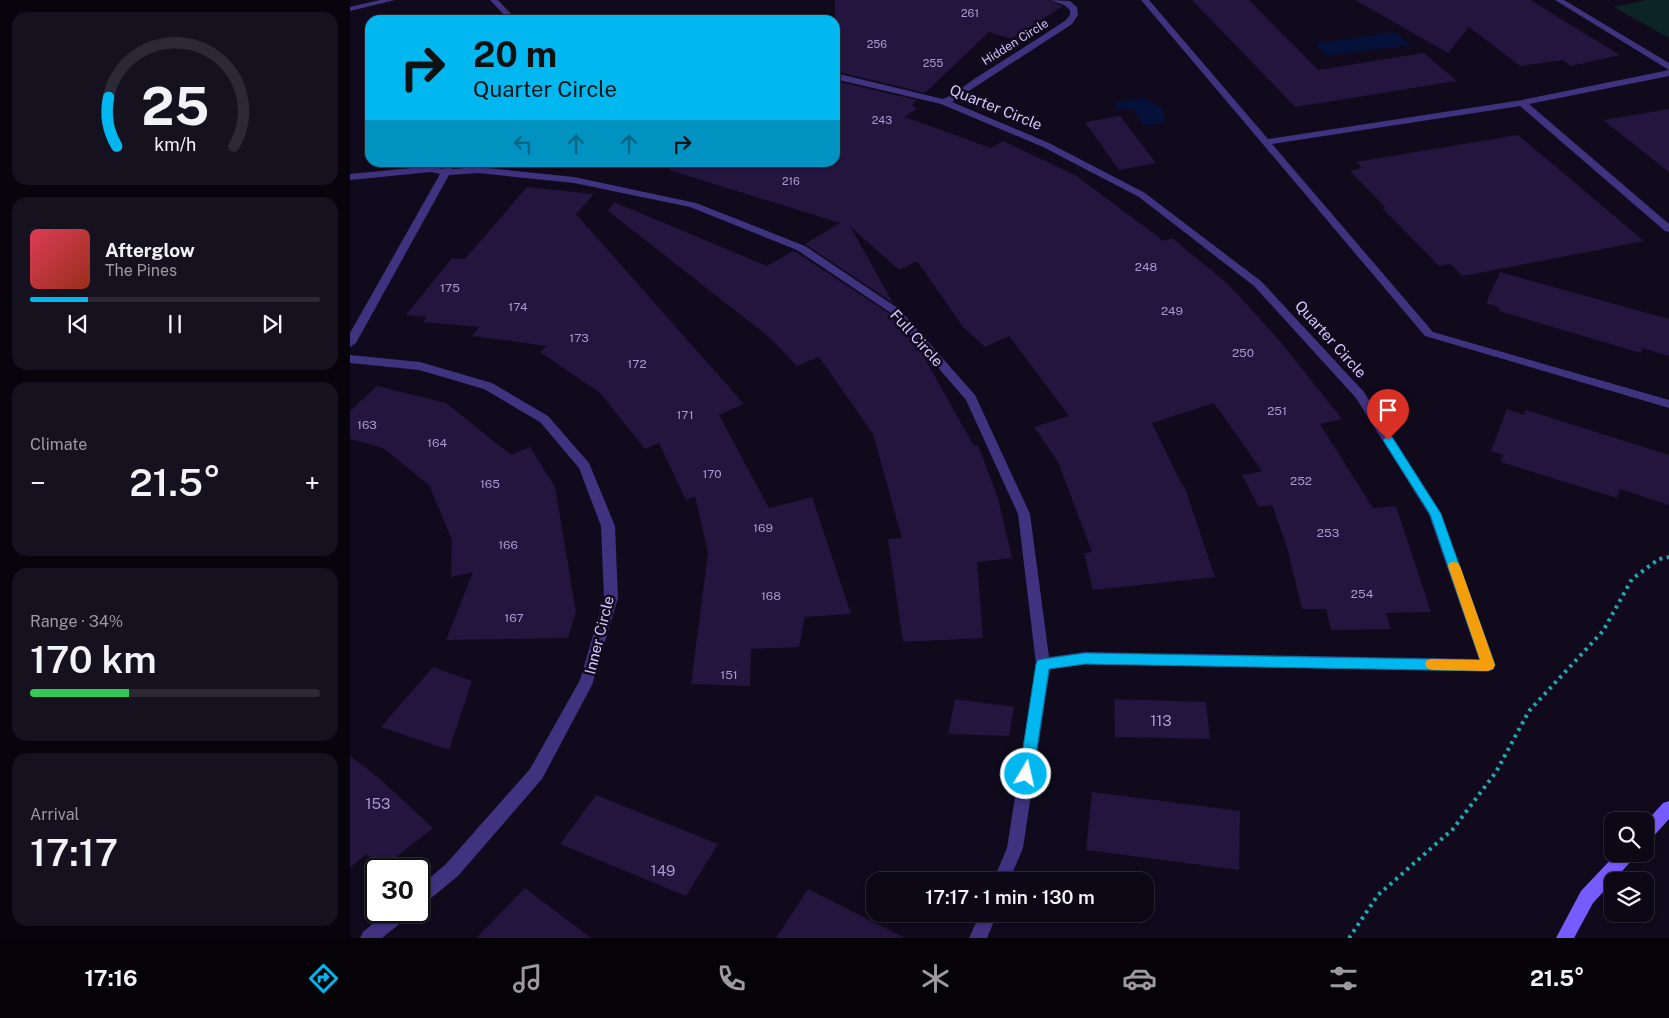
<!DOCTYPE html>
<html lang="en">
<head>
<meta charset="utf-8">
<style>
  body { margin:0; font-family:"Public Sans",sans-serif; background:#15111e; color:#f1f3f6; height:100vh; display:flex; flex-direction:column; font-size:19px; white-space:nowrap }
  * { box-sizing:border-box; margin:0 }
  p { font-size:16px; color:#9a9aa0 }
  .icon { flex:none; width:28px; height:28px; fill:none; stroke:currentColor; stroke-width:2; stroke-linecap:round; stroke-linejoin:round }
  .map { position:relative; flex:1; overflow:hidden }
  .drawer { display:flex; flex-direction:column; gap:12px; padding:12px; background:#07040c; width:350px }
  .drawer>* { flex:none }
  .hud { position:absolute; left:15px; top:15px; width:475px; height:152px; border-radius:15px; box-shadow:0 1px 4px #0004,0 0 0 1px #2c2934; background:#00b7f0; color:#111; overflow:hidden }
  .buttons { position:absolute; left:1254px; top:812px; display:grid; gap:10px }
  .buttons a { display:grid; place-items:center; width:50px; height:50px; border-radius:10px; background:#0c0815; box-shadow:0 1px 4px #0004,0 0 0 1px #2c2934; font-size:25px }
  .speed { position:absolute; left:15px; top:858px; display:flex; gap:10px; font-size:25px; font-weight:700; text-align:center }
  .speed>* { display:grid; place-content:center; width:65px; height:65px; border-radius:50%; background:#0c0815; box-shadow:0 1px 4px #0004,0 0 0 1px #2c2934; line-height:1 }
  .speed .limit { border:2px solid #111; border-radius:8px; background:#fff; color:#111 }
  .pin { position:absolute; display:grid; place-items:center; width:42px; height:42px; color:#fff; margin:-51px -21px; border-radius:50% 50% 50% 0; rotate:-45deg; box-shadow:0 0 5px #0007 }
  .pin .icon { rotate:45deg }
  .me { position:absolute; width:55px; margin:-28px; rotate:9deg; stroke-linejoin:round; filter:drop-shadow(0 0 4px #0008) }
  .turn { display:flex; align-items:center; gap:18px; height:105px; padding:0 25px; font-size:22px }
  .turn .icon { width:65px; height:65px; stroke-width:2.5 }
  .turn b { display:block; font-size:35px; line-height:42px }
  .lanes { display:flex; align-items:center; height:48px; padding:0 25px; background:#0003; justify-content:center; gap:25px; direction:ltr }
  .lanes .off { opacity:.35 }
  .big { font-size:38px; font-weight:600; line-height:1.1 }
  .drawer .card { flex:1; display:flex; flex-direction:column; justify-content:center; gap:8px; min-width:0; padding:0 18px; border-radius:15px; background:#15111e }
  .drawer .dial { align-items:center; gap:0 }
  .dial svg { height:130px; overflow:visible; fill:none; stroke:#2c2934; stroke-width:7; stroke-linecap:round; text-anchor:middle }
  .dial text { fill:#f1f3f6; stroke:none }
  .song { display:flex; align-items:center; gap:15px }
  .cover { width:60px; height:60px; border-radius:8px; background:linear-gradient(135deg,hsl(350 70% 55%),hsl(10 70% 35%)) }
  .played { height:5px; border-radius:2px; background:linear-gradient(90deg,#00b7f0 20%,#2c2934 20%) }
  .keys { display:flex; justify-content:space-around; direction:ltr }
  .heat { display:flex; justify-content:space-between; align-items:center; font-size:28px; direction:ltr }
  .charge { height:8px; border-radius:4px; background:linear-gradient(90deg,#34c759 34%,#2c2934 0) }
  .trip { position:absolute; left:516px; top:872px; width:288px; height:50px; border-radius:15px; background:#0c0815; box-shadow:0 1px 4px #0004,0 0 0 1px #2c2934; font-weight:600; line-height:50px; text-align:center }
  .tab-bar { display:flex; height:80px; justify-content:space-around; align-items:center; background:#050308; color:#9a9aa0 }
  .tab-bar .icon { width:35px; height:35px }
  .tab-bar .selected { color:#00b7f0 }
  .tab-bar b { font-size:22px; color:#f1f3f6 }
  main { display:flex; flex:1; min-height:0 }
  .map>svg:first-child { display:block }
  .green { fill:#0d2426 }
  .water { fill:#06113a }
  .building { fill:#23153e }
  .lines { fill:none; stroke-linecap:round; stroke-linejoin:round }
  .path { stroke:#25a8b3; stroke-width:4; stroke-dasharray:3 4.5; stroke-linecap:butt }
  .service { fill:#3f327e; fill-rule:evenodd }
  .minor { fill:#3f327e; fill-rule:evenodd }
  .tertiary { fill:#3f327e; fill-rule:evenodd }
  .secondary { fill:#765cff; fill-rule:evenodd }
  .route { fill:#00b7f0; stroke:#00779c }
  .slow { fill:#f59e0b }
  .labels { text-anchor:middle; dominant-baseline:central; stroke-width:5; stroke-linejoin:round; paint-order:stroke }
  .far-number-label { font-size:11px; fill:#a899cf }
  .far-street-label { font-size:12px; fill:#d4c5ff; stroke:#100a1c }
  .number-label { font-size:12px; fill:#a899cf }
  .street-label { font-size:15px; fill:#d4c5ff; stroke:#100a1c }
  .near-number-label { font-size:15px; fill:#a899cf }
</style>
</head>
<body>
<main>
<section class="drawer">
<div class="card dial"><svg viewBox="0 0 100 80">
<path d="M14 69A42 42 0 1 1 86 69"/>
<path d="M14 69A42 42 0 0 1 9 39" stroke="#00b7f0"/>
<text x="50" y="56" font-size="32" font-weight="700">25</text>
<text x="50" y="72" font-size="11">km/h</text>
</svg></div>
<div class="card">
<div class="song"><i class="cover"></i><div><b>Afterglow</b><p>The Pines</p></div></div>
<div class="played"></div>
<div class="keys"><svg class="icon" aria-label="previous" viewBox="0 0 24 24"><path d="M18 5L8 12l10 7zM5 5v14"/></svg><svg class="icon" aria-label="pause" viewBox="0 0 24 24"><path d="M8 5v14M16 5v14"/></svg><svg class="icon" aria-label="next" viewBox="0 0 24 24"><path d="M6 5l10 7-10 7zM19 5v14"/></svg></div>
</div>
<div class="card"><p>Climate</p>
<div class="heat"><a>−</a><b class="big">21.5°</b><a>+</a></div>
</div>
<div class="card"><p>Range · 34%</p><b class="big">170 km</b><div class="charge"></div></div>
<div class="card"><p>Arrival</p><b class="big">17:17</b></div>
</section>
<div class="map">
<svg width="1319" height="938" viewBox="0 0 1319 938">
  <rect width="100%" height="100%" fill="#100a1c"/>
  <polygon class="green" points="1296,0 1319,0 1319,38 1264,7"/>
  <g class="water">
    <polygon points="1046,32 1060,45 977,56 965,43"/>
    <polygon points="794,98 813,109 815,118 813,123 800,125 792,124 784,109 766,109 766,102"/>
  </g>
  <g class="building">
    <polygon points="485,0 698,0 713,6 661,39 639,32 575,93 485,71"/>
    <polygon points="842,0 899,0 968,70 1074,53 1107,81 945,107"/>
    <polygon points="1005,0 1180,0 1270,55 1221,66 1213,60 1170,66 1119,27 1098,53"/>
    <polygon points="485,81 567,100 562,106 567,108 555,117 641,148 653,141 725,175 814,241 822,238 879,285 929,340 992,419 970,424 1023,508 1046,506 1081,612 1036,613 1041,629 981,630 976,609 952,609 937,547 922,505 909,507 892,475 912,471 864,403 802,423 832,485 834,485 865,577 743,590 734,553 742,552 708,462 684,427 719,416 659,336 635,347 613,327 567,261 549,270 500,226 543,303 455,244 490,223 319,170 320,162 485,162"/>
    <polygon points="1319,109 1319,172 1253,120"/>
    <polygon points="770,116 806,163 769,170 735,122"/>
    <polygon points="1168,135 1294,241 1113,276 1100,264 1089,266 1032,208 1036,208 1000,171 1012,168 1006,162"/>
    <polygon points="177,187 244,194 226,214 394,404 369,415 419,508 462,497 501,614 455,617 449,647 401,649 400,686 341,684 358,553 345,496 336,500 309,443 295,449 250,393 190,352 197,346 122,336 129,327 73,322 77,317 56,315 102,258 115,259"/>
    <polygon points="264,202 417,266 443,251 446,252 540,314 569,348 624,446 628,445 648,498 662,558 627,562 633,638 553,642 538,539 552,538 523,434 469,357 447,366 419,337 258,211"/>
    <polygon points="1150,272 1319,319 1319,356 1292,348 1291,353 1149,311 1150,308 1136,303"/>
    <polygon points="27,386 96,403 161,455 180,447 205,487 226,612 218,638 96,640 123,572 101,577 102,540 79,485 33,448 0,439 0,411"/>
    <polygon points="1157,409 1174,415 1176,410 1319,455 1319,505 1270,489 1267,498 1151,462 1153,455 1141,451"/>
    <polygon points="83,667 122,681 99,750 31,727"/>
    <polygon points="605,699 664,707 659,736 598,734"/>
    <polygon points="764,699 856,702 860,739 765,737"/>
    <polygon points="0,756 30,779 83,828 31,869 16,854 0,868"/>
    <polygon points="742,792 890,811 889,870 736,850"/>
    <polygon points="246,795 368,844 336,896 210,844"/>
    <polygon points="175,888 241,938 126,938"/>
    <polygon points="458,889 555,938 426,938"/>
  </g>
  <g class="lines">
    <polyline class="path" points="999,938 1028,895 1103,829 1146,772 1179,711 1253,631 1282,579 1309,559 1319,557"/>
    <g class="service">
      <polygon points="791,0 799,0 918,139 1172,100 1319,70 1319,76 1179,104 1319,224 1319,232 1315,231 1170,106 922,144 1083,332 1319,400 1319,408 1075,336"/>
      <polygon points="1205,0 1214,0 1319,63 1319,70"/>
    </g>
    <g class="minor">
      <polygon points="140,0 148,0 167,20 159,20"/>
      <path d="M700,0L720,1L727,7L728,15L722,24L602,102L699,143L795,193L912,282L1014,392L1090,511L1145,665L1143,669L1138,671L735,664L700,669L673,848L659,881H643L657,848L686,664L668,514L616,400L541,313L447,250L340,207L224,183L128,173L99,175L6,343L0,347V333L90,174L81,172L0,180V174L81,166L93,169L96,162H105L102,169L128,167L224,177L346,203L455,246L549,309L625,395L680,514L699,657L735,652L1129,659L1079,515L1006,398L904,286L789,197L693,147L591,104L485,79V73L593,99C608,93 618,82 632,74C660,56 688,39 716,20L720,15V10L714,5Z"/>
      <polygon points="0,355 70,362 142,383 198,416 239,463 265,526 268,598 242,685 192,779 108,876 75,903 69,905 69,887 96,864 180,769 230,680 254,598 251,526 229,468 190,422 134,389 69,370 0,363"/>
      <polygon points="38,911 60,911 58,917 32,938 10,938 13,932"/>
      <polygon points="630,914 647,914 637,938 619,938"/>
    </g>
    <polygon class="tertiary" points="30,0 45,0 0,11 0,7"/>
    <g class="secondary">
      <polygon points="1319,801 1319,819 1301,839 1295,841 1295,823 1313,803"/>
      <polygon points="1266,854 1285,854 1283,859 1243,903 1224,938 1206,938 1231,891"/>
    </g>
  </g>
  <polygon class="route" points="1038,436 1042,437 1091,514 1145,665 1143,669 1138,671 735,664 699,669 683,774 681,779 676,781 671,779 669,774 686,664 688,660 693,659 735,653 1130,660 1080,514 1033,440"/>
  <polygon class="slow" points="1104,562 1108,563 1110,566 1145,665 1143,669 1138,671 1082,670 1077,668 1075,664 1077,660 1082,659 1130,660 1098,566 1099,563"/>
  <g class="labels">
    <g class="far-number-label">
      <text x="620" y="13">261</text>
      <text x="527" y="44">256</text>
      <text x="583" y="63">255</text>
      <text x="532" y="120">243</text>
      <text x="441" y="181">216</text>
    </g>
    <g class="far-street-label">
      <text transform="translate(665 42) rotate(-32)">Hidden Circle</text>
    </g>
    <g class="number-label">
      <text x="796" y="267">248</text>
      <text x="100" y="288">175</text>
      <text x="168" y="307">174</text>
      <text x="822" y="311">249</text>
      <text x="229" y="338">173</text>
      <text x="893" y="353">250</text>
      <text x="287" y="364">172</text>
      <text x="927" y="411">251</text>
      <text x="335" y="415">171</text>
      <text x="17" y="425">163</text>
      <text x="87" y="443">164</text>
      <text x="362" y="474">170</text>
      <text x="951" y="481">252</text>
      <text x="140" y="484">165</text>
      <text x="413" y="528">169</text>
      <text x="978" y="533">253</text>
      <text x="158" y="545">166</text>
      <text x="1012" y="594">254</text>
      <text x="421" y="596">168</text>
      <text x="164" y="618">167</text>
      <text x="379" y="675">151</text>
    </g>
    <g class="street-label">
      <text transform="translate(646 107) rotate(22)">Quarter Circle</text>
      <text transform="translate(567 338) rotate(48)">Full Circle</text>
      <text transform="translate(981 339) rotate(48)">Quarter Circle</text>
      <text transform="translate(249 635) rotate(-76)">Inner Circle</text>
    </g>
    <g class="near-number-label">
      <text x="811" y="720">113</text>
      <text x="28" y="803">153</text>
      <text x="313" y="870">149</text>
    </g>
  </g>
</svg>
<div class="buttons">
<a><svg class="icon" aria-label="search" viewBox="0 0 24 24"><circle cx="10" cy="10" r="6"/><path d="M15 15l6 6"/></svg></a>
<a><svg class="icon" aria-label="layers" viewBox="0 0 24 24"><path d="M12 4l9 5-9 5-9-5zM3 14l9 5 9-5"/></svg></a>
</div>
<div class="speed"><div class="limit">30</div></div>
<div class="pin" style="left:1038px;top:440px;background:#d93025"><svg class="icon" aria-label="arrive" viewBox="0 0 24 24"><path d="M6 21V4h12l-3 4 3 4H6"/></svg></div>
<svg class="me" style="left:676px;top:774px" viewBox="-20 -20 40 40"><circle r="17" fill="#00b7f0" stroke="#fff" stroke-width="3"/><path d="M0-11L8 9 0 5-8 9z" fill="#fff"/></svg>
<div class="trip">17:17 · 1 min · 130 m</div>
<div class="hud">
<div class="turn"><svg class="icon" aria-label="right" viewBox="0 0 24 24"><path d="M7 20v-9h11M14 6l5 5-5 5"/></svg><div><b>20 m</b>Quarter Circle</div></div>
<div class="lanes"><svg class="icon off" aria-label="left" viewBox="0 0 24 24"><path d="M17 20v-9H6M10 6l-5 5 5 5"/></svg><svg class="icon off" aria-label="ahead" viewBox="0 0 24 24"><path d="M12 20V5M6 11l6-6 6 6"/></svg><svg class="icon off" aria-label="ahead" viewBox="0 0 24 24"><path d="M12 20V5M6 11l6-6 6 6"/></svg><svg class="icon" aria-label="right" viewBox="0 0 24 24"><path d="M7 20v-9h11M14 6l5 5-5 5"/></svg></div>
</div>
</div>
</main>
<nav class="tab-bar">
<b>17:16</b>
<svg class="icon selected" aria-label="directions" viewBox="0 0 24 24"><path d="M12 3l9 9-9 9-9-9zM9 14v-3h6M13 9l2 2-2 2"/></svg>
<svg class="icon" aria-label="music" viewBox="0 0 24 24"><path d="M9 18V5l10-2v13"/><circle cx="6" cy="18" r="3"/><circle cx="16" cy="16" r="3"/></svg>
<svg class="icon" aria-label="phone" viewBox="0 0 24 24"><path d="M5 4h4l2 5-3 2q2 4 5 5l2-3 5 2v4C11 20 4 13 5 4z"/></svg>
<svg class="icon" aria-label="climate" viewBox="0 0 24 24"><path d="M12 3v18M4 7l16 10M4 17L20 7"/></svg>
<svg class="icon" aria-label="car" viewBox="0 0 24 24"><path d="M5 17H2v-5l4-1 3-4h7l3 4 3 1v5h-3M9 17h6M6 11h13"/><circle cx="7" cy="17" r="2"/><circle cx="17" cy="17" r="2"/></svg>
<svg class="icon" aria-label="filters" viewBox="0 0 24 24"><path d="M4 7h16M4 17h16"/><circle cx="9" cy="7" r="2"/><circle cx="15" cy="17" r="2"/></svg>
<b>21.5°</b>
</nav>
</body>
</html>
